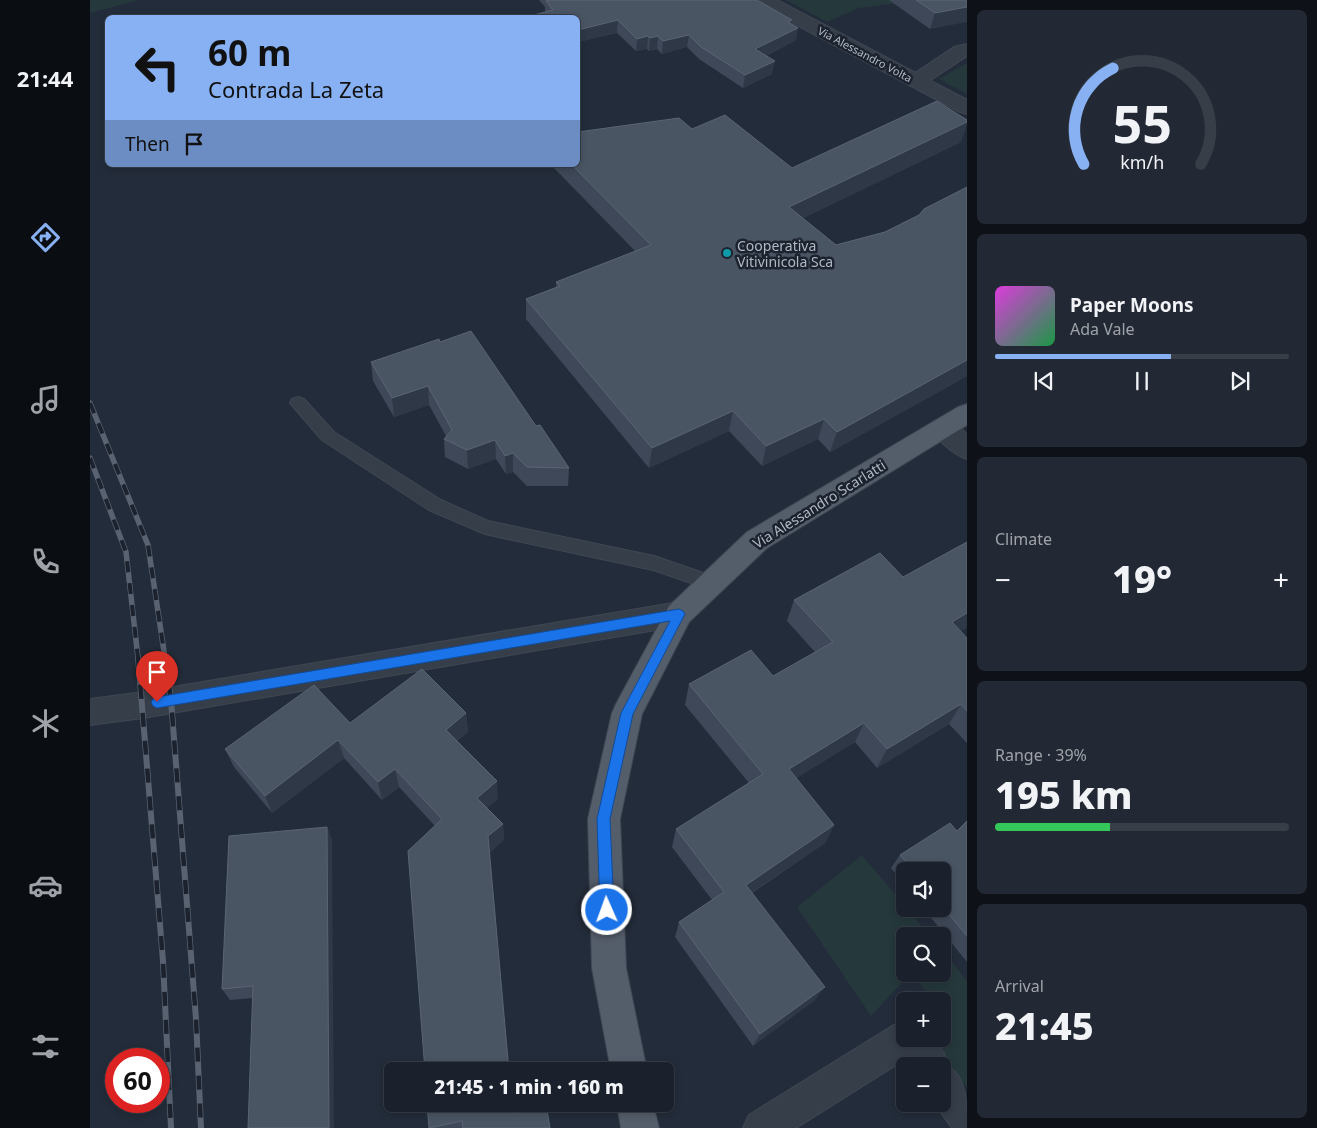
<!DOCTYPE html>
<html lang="en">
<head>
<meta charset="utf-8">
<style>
  body { margin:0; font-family:"Noto Sans",sans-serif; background:#232934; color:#f1f3f6; height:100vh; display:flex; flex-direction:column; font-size:19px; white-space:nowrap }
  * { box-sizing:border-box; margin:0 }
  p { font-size:16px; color:#9fa3a9 }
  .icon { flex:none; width:28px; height:28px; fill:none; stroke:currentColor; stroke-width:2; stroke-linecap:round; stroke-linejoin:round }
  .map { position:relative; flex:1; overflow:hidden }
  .details { display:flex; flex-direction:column; gap:10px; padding:10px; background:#0e1218; width:350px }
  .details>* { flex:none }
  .top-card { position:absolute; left:15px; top:15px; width:475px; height:152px; border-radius:8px; box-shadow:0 2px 8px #0003,0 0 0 1px #383e48; background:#88b1f4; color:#111; overflow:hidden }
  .fabs { position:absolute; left:806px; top:862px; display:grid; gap:10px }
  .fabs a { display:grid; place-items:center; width:55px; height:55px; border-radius:8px; background:#1a212c; box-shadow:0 2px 8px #0003,0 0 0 1px #383e48; font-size:25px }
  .speed { position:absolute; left:15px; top:1048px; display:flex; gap:10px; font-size:25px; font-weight:700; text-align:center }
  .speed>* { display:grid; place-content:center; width:65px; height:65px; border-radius:50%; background:#1a212c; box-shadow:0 2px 8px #0003,0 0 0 1px #383e48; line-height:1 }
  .speed .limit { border:8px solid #d22; background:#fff; color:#111 }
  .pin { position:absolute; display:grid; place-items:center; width:42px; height:42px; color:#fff; margin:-51px -21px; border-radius:50% 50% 50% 0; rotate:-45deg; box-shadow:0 0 5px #0007 }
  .pin .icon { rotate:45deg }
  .me { position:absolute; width:55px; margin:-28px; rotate:358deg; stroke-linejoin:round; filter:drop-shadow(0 0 4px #0008) }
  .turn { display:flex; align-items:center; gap:18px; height:105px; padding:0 20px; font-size:22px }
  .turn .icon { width:65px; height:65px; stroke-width:2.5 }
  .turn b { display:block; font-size:35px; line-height:42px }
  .then { display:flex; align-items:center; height:48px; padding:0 20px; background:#0003; gap:10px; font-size:19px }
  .big { font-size:38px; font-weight:800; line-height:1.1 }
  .details .card { flex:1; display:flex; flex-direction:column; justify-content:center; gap:8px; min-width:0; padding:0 18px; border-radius:8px; background:#232934 }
  .details .dial { align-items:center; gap:0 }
  .dial svg { height:130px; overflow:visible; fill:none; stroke:#383e48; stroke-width:7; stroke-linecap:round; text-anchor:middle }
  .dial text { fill:#f1f3f6; stroke:none }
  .song { display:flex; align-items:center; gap:15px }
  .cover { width:60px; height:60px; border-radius:8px; background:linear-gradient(135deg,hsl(300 70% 55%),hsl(140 70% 35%)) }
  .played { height:5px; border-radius:2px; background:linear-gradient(90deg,#88b1f4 60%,#383e48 60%) }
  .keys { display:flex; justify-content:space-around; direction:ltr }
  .heat { display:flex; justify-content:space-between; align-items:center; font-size:28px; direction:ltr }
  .charge { height:8px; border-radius:4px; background:linear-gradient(90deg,#34c759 39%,#383e48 0) }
  .trip { position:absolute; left:294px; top:1062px; width:290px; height:50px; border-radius:8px; background:#1a212c; box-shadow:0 2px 8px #0003,0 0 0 1px #383e48; font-weight:800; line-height:50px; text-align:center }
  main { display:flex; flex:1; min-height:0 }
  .tab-bar { display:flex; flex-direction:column; width:90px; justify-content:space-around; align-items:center; background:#0a0d12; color:#9fa3a9 }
  .tab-bar .icon { width:35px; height:35px }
  .tab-bar .active { color:#88b1f4 }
  .tab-bar b { font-size:22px; color:#f1f3f6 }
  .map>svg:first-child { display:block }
  .green { fill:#25383b }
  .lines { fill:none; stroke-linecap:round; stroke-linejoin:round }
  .service-casing { stroke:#3f4753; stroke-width:2 }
  .minor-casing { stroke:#3f4753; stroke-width:2 }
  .tertiary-casing { stroke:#3f4753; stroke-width:2 }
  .primary-casing { stroke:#3f4753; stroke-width:2 }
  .service { fill:#363e4a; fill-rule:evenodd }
  .minor { fill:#363e4a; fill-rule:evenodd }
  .tertiary { fill:#363e4a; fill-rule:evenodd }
  .primary { fill:#545d6a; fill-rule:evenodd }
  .rail-far1-casing { stroke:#586271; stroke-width:5.5 }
  .rail-casing { stroke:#586271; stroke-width:6 }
  .rail-far1 { stroke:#1c232f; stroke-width:4; stroke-dasharray:11; stroke-linecap:butt }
  .rail { stroke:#1c232f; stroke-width:4.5; stroke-dasharray:14; stroke-linecap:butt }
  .wall { fill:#3e4858 }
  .shaded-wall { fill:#2e3847 }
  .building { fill:#4a5564; stroke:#5a6473 }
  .route { fill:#1a73e8; stroke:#114b97 }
  .culture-dot { fill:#0f9aa8; stroke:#1c232f; stroke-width:2 }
  .labels { text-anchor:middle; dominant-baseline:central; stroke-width:5; stroke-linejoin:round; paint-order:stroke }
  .far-street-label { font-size:11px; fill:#b1b9c6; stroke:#1c232f }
  .poi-label { font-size:14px; fill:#b1b9c6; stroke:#1c232f; text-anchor:start }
  .street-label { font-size:14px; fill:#b1b9c6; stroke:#1c232f }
</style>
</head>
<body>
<main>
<nav class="tab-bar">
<b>21:44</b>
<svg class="icon active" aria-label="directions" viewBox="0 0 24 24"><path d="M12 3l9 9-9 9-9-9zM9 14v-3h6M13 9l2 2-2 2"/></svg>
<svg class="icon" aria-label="music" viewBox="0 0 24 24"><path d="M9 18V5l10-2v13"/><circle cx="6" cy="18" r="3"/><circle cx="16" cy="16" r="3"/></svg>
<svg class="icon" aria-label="phone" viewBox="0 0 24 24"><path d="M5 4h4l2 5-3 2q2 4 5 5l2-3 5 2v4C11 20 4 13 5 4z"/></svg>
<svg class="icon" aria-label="climate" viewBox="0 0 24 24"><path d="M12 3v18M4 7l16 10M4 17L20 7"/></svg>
<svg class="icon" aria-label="car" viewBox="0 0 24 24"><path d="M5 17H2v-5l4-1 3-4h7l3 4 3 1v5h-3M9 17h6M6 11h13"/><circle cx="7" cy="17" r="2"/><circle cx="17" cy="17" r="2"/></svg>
<svg class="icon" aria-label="filters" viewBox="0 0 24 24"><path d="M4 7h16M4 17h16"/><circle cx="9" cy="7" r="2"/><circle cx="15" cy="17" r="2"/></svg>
</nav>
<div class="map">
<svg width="877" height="1128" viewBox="0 0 877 1128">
  <rect width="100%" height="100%" fill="#232c3a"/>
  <g class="green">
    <polygon points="0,0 49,0 0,13"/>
    <polygon points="696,0 834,0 769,8 737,22"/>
    <polygon points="877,63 877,94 849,79"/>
    <polygon points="772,855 815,906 815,909 817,909 840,936 815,936 815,974 820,974 781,1016 707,907"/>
    <polygon points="853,951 877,981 877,1088 844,1043 847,1039 852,1039 853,1032 859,1024 853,1015 852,1001 842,1001 823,974 852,974"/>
  </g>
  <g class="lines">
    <g class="service-casing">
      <polygon id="service" points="208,397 214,399 244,432 351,500 398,521 564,556 628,578 631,583 628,588 622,590 563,570 395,534 339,510 232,440 200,403 202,399"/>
    </g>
    <g class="minor-casing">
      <g id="minor">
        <polygon points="877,44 877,56 833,85 826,87 819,85 816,81 819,77 864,47"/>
        <polygon points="589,602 599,606 603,614 599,622 589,626 53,718 0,725 0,699 53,692"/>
        <path d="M815,1021V1039H843L854,1053L859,1067C877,1077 877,1107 877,1128H862L845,1104H852V1066H819L814,1060L706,1128H653L659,1115L802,1026Z"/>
      </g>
    </g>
    <g class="tertiary-casing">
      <g id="tertiary">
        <polygon points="664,0 687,0 877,100 877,114 870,112 667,4"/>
        <path d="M853,419L862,421L877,434V459C863,454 848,441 840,428L844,421Z"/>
      </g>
    </g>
    <g class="primary-casing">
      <g id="primary">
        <polygon points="877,404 877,425 677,548 599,622 552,714 530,819 536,968 557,1071 521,1071 502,968 498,819 522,713 526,704 579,606 657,532 868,407"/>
        <polygon points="527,1104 563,1104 569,1128 531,1128"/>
      </g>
    </g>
    <use href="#service" class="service"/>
    <use href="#minor" class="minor"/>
    <use href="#tertiary" class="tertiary"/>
    <use href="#primary" class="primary"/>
    <g class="rail-far1-casing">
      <g id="rail-far1">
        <polyline points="0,403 58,545 75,658"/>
        <polyline points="0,458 36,552 48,658"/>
      </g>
    </g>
    <g class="rail-casing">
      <g id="rail">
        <polyline points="48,657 73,961 81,1128"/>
        <polyline points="75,657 81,700 106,1019 111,1128"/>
      </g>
    </g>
    <use href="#rail-far1" class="rail-far1"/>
    <use href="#rail" class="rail"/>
  </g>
  <g class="wall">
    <polygon points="449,0 667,0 702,20 701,24 706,40 676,56 682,74 653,88 609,59 597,47 572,54 567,49 559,51 557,49 546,51 527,33 488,42 488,18 455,12 455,7"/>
    <polygon points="799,0 877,0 840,29"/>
    <polygon points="602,129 702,168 871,142 713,218 746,245 795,232 829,215 877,187 877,376 740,452 728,439 672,466 639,431 559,468 436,319 436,299 466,287 466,282 545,251 461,165 488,165"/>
    <polygon points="350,342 446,426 479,468 478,486 437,486 423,472 416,474 406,459 378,469 355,457 354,439 356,436 339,405 304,417 283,381 281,362"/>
    <polygon points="877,542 877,627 871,631 877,638 877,743 859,724 787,768 765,742 706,778 744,825 735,843 662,893 725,1000 663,1046 585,937 589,922 622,900 582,847 586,829 659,783 595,705 599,684 683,676 725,652 697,621 704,600 813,577"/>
    <polygon points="376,713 378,732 367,741 408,799 397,808 413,824 414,840 345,826 309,787 292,800 254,758 182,813 144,767 135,749"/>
    <polygon points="877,821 877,962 834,909 852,909 852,871 815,871 815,885 801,868 810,855 867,831"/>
    <polygon points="237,827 242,841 163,998 140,1000 132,989"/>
    <polygon points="337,1104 422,1113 460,1128 339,1128"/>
  </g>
  <g class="shaded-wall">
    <polygon points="877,7 877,22 840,29 845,13"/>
    <polygon points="528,20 527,33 488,42 488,30"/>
    <polygon points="702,20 700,32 708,28 706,40 663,62 665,49 698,22"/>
    <polygon points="599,35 597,47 572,54 573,41"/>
    <polygon points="558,36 557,49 546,51 547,39"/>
    <polygon points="568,36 567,49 559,51 560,38"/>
    <polygon points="685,61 682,74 653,88 655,75"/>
    <polygon points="877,122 877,125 871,142 695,227 699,207"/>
    <polygon points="877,360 877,376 740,452 747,432"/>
    <polygon points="338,386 339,405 304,417 302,398"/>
    <polygon points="643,411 639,431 559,468 562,448"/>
    <polygon points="734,419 728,439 672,466 676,446"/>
    <polygon points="405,440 406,459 378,469 377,450"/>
    <polygon points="423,453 423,472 416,474 415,456"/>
    <polygon points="877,613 877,627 850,643 862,622"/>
    <polygon points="871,704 859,724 787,768 797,749"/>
    <polygon points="376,713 378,732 358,748 356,730"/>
    <polygon points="774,723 765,742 691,788 699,769"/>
    <polygon points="248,740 254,758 182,813 175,796"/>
    <polygon points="305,769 309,787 292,800 288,782"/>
    <polygon points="407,781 408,799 389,815 387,798"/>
    <polygon points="413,824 414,840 400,853 398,836"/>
    <polygon points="744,825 735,843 649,901 656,885"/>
    <polygon points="237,827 242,841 244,1128 239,1128"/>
    <polygon points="735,987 725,1000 663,1046 670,1034"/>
  </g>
  <g class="building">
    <polygon points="459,0 667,0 702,20 698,22 708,28 665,49 685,61 655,75 611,47 599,35 573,41 568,36 560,38 558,36 547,39 528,20 488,30 488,18 432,18 463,10 456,1"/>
    <polygon points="826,0 877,0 877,7 845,13"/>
    <polygon points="847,101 877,120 877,122 699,207 746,245 795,232 829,215 834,209 877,187 877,360 747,432 734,419 676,446 643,411 562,448 436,299 470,286 466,282 561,245 482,165 488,165 488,132 589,118 602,129 635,115 702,168"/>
    <polygon points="381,331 446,426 450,425 479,468 437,467 423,453 415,456 405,440 377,450 354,439 362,430 338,386 302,398 281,362 349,339 350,342"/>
    <polygon points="877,542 877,613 862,622 877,638 877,711 871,704 797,749 774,723 699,769 744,825 656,885 735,987 670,1034 589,922 634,892 586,829 673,774 599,684 661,650 683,676 743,642 704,600 790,553 813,577"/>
    <polygon points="332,669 376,713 356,730 407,781 387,798 413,824 398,836 419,1071 335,1071 318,851 352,819 305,769 288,782 248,740 175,796 135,749 224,685 260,723"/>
    <polygon points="877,821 877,936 852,906 852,871 824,871 810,855 860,823 867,831"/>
    <polygon points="237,827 239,1128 158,1128 163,986 132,989 139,836"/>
    <polygon points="337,1104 422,1104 422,1113 456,1104 460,1128 373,1128 372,1121 339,1128"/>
  </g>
  <polygon class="route" points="589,609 593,611 595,614 543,714 520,819 524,910 522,914 517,916 512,914 510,910 507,819 531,713 580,621 67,708 63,706 61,702 63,699 67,697"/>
  <circle class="culture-dot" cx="637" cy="253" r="5"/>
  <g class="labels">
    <g class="far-street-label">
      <text transform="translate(775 54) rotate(28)">Via Alessandro Volta</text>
    </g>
    <g class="poi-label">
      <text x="647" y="245">Cooperativa<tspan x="647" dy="16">Vitivinicola Sca</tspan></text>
    </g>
    <g class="street-label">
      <text transform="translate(729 504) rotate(-32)">Via Alessandro Scarlatti</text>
    </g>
  </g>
</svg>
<div class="fabs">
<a><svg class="icon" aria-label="sound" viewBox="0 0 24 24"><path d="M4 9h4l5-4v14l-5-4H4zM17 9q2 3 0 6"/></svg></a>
<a><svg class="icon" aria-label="search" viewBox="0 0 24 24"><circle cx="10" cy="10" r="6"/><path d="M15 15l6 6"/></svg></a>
<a>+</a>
<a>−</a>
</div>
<div class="speed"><div class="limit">60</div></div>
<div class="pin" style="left:67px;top:702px;background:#d93025"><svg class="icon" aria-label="arrive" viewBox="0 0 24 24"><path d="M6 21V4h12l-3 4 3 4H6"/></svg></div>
<svg class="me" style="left:517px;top:910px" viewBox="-20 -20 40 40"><circle r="17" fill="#1a73e8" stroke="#fff" stroke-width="3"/><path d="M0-11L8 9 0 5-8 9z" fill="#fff"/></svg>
<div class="trip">21:45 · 1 min · 160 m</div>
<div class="top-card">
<div class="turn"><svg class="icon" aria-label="left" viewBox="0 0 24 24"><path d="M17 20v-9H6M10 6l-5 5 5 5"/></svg><div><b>60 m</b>Contrada La Zeta</div></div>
<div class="then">Then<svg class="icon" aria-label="arrive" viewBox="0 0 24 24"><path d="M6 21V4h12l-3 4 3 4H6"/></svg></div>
</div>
</div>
<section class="details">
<div class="card dial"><svg viewBox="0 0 100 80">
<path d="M14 69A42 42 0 1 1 86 69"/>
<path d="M14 69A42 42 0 0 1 32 10" stroke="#88b1f4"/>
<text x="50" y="56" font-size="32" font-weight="700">55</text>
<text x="50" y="72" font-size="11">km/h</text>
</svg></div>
<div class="card">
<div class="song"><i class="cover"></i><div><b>Paper Moons</b><p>Ada Vale</p></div></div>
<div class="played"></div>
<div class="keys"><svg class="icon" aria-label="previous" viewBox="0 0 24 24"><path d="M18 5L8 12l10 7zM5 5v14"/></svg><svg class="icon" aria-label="pause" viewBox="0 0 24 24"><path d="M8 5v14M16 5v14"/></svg><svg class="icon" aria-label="next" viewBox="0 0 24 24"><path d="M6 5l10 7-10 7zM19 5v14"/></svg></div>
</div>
<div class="card"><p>Climate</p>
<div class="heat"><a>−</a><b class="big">19°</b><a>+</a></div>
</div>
<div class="card"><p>Range · 39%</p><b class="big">195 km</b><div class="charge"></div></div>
<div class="card"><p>Arrival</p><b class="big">21:45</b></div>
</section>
</main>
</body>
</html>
